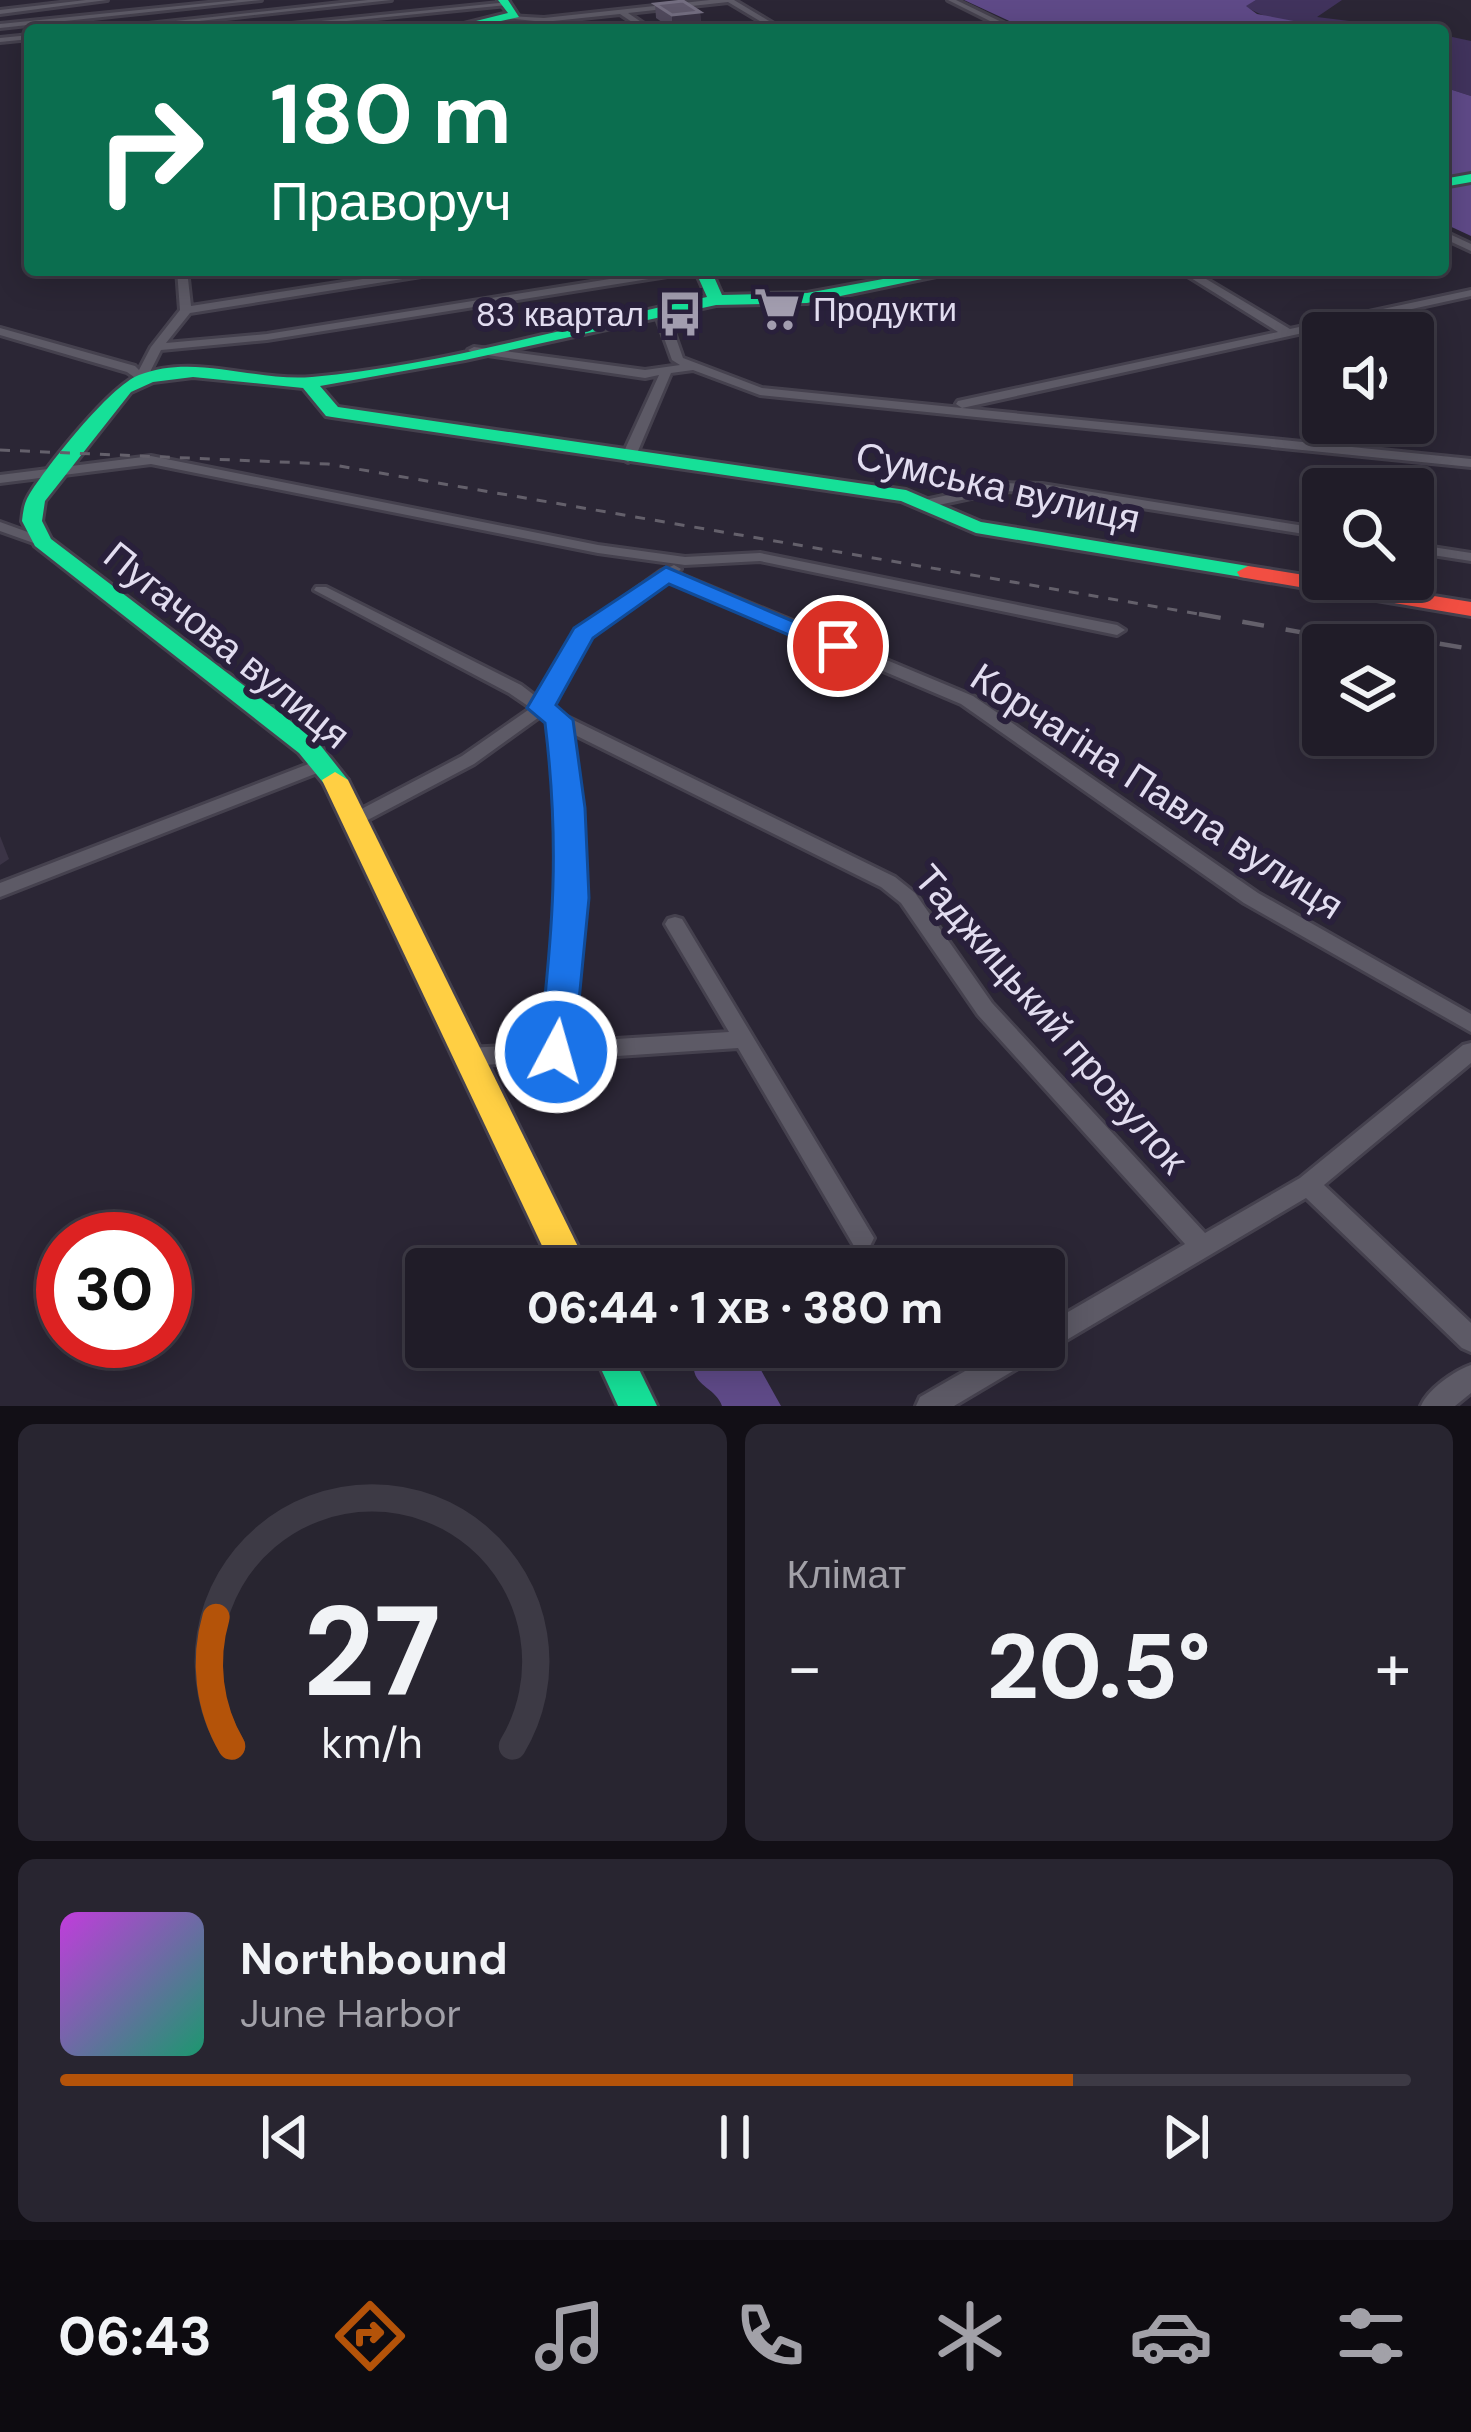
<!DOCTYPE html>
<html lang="uk">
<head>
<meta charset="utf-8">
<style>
  body { margin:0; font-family:"DM Sans",sans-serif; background:#282530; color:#f1f3f6; height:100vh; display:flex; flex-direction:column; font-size:45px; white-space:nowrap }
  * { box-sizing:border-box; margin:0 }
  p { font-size:39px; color:#a2a1a8 }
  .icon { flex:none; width:66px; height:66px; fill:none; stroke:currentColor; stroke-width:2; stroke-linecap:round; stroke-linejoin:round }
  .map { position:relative; height:1406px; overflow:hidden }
  .sheet { display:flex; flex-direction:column; gap:18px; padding:18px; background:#120f16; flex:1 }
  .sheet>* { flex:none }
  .hud { position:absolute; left:24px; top:24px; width:1425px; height:252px; border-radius:12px; box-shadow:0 6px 30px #0003,0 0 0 3px #3d3a45; background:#0b6e4f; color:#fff; overflow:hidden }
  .fabs { position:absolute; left:1302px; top:312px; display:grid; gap:24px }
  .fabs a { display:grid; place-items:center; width:132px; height:132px; border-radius:12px; background:#201c28; box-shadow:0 6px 30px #0003,0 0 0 3px #3d3a45; font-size:60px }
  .speed { position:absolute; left:36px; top:1212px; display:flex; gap:24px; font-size:60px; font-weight:700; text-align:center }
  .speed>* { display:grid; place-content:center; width:156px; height:156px; border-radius:50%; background:#201c28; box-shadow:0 6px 30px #0003,0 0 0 3px #3d3a45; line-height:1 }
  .speed .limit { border:18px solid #d22; background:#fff; color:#111 }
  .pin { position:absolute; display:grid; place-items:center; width:102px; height:102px; color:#fff; margin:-51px; border:6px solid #fff; border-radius:50%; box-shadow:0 3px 12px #0007 }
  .me { position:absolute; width:132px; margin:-66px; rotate:6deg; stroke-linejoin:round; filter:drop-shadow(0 0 9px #0008) }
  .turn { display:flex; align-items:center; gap:42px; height:252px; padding:0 48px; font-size:54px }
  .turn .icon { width:156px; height:156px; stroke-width:2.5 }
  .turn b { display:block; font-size:84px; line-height:102px }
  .big { font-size:90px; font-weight:800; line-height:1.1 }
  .sheet .tile { flex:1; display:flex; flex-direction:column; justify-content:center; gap:18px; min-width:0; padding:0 42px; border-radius:18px; background:#282530 }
  .sheet .dial { align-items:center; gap:0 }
  .dial svg { height:312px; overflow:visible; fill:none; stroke:#3d3a45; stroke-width:7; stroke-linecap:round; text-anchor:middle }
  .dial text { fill:#f1f3f6; stroke:none }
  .song { display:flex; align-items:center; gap:36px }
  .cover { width:144px; height:144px; border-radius:18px; background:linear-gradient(135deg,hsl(290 70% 55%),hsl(160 70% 35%)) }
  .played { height:12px; border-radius:6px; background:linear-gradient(90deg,#b45309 75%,#3d3a45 75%) }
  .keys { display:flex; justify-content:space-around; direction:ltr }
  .heat { display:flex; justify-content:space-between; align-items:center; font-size:66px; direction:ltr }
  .sheet .tiles { flex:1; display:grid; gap:18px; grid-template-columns:1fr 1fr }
  .tile:last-child { grid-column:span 2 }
  .trip { position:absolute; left:405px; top:1248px; width:660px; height:120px; border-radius:12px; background:#201c28; box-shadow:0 6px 30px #0003,0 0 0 3px #3d3a45; font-weight:800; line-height:120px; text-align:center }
  .dock { display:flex; height:192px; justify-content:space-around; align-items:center; background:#0d0b10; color:#a2a1a8 }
  .dock .icon { width:84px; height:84px }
  .dock .active { color:#b45309 }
  .dock b { font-size:54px; color:#f1f3f6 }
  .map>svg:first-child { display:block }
  .green { fill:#41335d }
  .forest { fill:#5f4a88 }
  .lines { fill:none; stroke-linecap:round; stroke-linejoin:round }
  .street-casing { stroke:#45414e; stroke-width:6 }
  .fast-casing { stroke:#45414e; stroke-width:6 }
  .slow-casing { stroke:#45414e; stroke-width:6 }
  .jam-casing { stroke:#45414e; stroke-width:6 }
  .street { fill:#5d5a66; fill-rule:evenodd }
  .fast { fill:#16e098; fill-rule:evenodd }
  .slow { fill:#ffcf43; fill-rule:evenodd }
  .jam { fill:#f24e42; fill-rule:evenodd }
  .rail-far1 { stroke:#64606b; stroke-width:3; stroke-dasharray:10 10; stroke-linecap:butt }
  .rail { stroke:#64606b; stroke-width:4.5; stroke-dasharray:22 22; stroke-linecap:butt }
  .wall { fill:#50495c }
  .shaded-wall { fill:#3b3446 }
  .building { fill:#60596c; stroke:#746e81; stroke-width:3 }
  .route { fill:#1a73e8; stroke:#114b97; stroke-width:3 }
  .labels { text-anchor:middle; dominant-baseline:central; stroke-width:12; stroke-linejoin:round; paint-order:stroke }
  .far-poi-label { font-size:33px; fill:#e2ddf0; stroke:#29203b; text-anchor:start }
  .street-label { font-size:39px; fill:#e2ddf0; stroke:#29203b }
</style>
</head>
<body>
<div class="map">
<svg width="1471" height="1406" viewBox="0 0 1471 1406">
  <rect width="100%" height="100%" fill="#2b2635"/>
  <g class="green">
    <path d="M1256,0H1342L1317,17L1422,30C1375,30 1284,33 1245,6Z"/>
    <polygon points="1443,35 1471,41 1471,96 1443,87"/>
  </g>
  <g class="forest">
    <polygon points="964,0 1256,0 1246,6 1257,14 1341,30 1029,30"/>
    <polygon points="1443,87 1471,96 1471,236 1443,223"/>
    <path d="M723,1347H748L781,1406H722C716,1389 696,1386 694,1370Z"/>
  </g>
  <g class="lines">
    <g class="street-casing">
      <g id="street">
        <polygon points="86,0 107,0 0,14 0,10"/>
        <polygon points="238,0 261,0 0,28 0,24"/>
        <polygon points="368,0 391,0 118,30 93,30"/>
        <polygon points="710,0 734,0 784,30 775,30 728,2 628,13 653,30 644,30 620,14 544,22 505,18 509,16 544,18"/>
        <polygon points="948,0 956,0 1018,30 1008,30"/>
        <polygon points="509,2 507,5 257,30 231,30"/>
        <polygon points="30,35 30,39 0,42 0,38"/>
        <polygon points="1443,231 1471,244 1471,251 1443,238"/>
        <polygon points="177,270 187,270 191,306 420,270 445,270 440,273 190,313 166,343 267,334 666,270 691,270 686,273 267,340 161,350 147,378 141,382 127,372 0,335 0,328 135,366 139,370 151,347 180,310"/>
        <polygon points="1178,270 1191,270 1290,329 1471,290 1471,296 962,408 1471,459 1471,467 760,395 693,370 671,373 635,458 628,462 621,458 659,375 645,378 474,353 468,350 474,347 645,370 680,365 672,360 654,310 660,307 666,310 683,358 762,388 962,408 956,404 958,401 1278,332"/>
        <polygon points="151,456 598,545 685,557 760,553 1117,625 1125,630 1117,635 760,561 685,565 598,553 151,464 0,483 0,475"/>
        <polygon points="1003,483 1042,484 1323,529 1323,537 1042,492 1003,491 925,508 918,504 925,500"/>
        <polygon points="0,522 47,539 49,542 42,546 0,531"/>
        <polygon points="1413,544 1471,553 1471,561 1413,552"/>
        <polygon points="674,565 681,569 677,573 973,696 1258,893 1471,1014 1471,1032 1244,903 961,704 668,580 588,637 550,706 565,716 895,877 915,893 992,1003 1205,1233 1300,1178 1463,1045 1471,1043 1471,1063 1324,1185 1471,1323 1471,1352 1462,1348 1306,1198 1053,1348 1042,1351 1040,1355 954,1406 916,1406 920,1397 1007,1347 1044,1347 1044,1326 1185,1244 978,1015 901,903 881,887 569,732 579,808 583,898 568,1042 729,1032 665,924 668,919 675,917 682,919 874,1238 870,1246 862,1249 854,1246 738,1048 468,1066 460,1063 457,1057 460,1051 468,1048 546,1044 563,898 561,808 551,722 542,715 474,764 362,823 350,823 347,819 350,815 462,756 531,708 509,693 314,590 316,587 326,587 521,685 538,698 577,631 661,571"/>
        <polygon points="324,758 333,764 330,768 0,897 0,883"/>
        <path d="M1471,1365V1393L1455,1406H1421C1428,1389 1454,1371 1471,1365Z"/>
      </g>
    </g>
    <g class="fast-casing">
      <g id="fast">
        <polygon points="498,0 508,0 519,17 460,30 440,30 508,13"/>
        <polygon points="1471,174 1471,182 1443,187 1443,179"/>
        <path d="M695,270H711L722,295L807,293L932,270H965L807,303L716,305L465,360L320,386L338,407L906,490L981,522L1248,566L1259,572L1248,578L976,533L901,501L332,417L326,416L303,388L193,377L153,382L131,392L45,501L42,521L51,539L317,741L348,780L335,788L326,786L299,753L35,546L22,521C23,512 24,503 29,495C47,466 110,386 139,375C195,353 254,382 312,377C444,365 577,324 707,297Z"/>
        <polygon points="591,1347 628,1347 657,1406 618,1406"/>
      </g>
    </g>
    <g class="slow-casing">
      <polygon id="slow" points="335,772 348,780 589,1269 553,1269 322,780"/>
    </g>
    <g class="jam-casing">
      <polygon id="jam" points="1248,566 1471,602 1471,616 1240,577 1237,572"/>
    </g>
    <use href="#street" class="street"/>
    <use href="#fast" class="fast"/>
    <use href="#slow" class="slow"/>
    <use href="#jam" class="jam"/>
    <polyline class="rail-far1" points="0,450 328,464 1216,617"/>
    <g class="rail">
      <polyline points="1199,614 1372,645"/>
      <polyline points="1353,629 1471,649"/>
    </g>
  </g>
  <polygon class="wall" points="655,4 700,12 701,26 672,29 656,18"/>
  <g class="shaded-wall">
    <polygon points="700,12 701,26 672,29 672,15"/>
    <polygon points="0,836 9,859 0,865"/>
  </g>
  <polygon class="building" points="683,1 700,12 672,15 655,4"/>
  <path class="route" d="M666,567L851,646L838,654L829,652L669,584L593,638L556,705L573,720L585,808L589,898L574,1052L569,1062H544L539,1052C553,931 560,845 545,723L527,708L574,628Z"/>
  <defs>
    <g id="supermarket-bare" transform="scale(3.6)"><path d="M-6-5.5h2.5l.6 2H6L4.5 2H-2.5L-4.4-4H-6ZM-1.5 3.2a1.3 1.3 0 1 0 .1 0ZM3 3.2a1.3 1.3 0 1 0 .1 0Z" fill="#a29daf" stroke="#29203b" stroke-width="2.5" paint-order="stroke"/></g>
    <g id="bus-bare" transform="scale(3.6)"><path d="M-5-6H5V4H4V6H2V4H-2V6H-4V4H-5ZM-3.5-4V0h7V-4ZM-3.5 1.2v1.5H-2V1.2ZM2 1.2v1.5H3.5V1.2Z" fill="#a29daf" stroke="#29203b" stroke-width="2.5" paint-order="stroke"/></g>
  </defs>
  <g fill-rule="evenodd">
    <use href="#supermarket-bare" x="777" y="309"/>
    <use href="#bus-bare" x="680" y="314"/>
  </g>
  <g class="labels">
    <g class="far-poi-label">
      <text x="813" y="309">Продукти</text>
      <text x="644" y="314" text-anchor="end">83 квартал</text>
    </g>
    <g class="street-label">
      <text transform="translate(998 487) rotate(13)">Сумська вулиця</text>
      <text transform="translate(227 645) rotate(39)">Пугачова вулиця</text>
      <text transform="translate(1157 791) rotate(33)">Корчагіна Павла вулиця</text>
      <text transform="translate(1051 1019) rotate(49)">Таджицький провулок</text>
    </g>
  </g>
</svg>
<div class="fabs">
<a><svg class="icon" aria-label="sound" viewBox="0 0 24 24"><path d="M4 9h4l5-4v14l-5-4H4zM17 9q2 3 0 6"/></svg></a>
<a><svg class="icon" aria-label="search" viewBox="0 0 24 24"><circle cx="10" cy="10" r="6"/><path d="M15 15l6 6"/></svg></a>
<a><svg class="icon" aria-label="layers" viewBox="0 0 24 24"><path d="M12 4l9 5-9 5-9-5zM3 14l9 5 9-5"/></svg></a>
</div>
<div class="speed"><div class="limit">30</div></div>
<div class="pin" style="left:838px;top:646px;background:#d93025"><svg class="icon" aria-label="arrive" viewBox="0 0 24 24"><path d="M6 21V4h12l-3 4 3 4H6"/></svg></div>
<svg class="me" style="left:556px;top:1052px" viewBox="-20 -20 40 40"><circle r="17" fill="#1a73e8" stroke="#fff" stroke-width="3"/><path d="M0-11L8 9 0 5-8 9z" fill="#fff"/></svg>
<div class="trip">06:44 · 1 хв · 380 m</div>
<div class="hud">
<div class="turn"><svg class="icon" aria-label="right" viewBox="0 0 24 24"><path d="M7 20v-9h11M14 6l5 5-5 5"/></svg><div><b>180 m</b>Праворуч</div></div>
</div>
</div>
<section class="sheet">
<div class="tiles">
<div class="tile dial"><svg viewBox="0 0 100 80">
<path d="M14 69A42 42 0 1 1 86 69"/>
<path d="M14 69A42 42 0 0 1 10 36" stroke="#b45309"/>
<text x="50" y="56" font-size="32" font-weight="700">27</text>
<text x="50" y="72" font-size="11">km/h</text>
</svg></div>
<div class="tile"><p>Клімат</p>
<div class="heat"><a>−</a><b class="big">20.5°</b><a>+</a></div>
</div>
<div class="tile">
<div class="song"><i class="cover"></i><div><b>Northbound</b><p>June Harbor</p></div></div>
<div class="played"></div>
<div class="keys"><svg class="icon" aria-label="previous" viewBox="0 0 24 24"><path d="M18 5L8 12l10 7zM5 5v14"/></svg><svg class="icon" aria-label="pause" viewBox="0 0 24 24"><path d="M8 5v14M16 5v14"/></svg><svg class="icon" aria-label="next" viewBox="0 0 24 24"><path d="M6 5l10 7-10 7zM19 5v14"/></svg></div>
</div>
</div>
</section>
<nav class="dock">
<b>06:43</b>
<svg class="icon active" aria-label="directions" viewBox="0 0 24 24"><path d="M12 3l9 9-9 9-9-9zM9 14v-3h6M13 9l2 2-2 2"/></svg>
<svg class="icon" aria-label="music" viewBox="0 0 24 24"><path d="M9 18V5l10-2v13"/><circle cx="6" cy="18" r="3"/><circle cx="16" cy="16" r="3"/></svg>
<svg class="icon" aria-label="phone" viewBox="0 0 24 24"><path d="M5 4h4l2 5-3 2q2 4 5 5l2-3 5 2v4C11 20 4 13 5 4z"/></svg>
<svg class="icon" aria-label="climate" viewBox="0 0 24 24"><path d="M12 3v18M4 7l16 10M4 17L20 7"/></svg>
<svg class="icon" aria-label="car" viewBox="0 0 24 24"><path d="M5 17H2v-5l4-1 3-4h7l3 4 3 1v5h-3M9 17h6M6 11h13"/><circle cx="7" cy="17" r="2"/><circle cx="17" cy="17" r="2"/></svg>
<svg class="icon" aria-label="filters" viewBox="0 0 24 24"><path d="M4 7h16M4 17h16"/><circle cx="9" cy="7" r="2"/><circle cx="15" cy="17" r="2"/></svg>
</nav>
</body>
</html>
